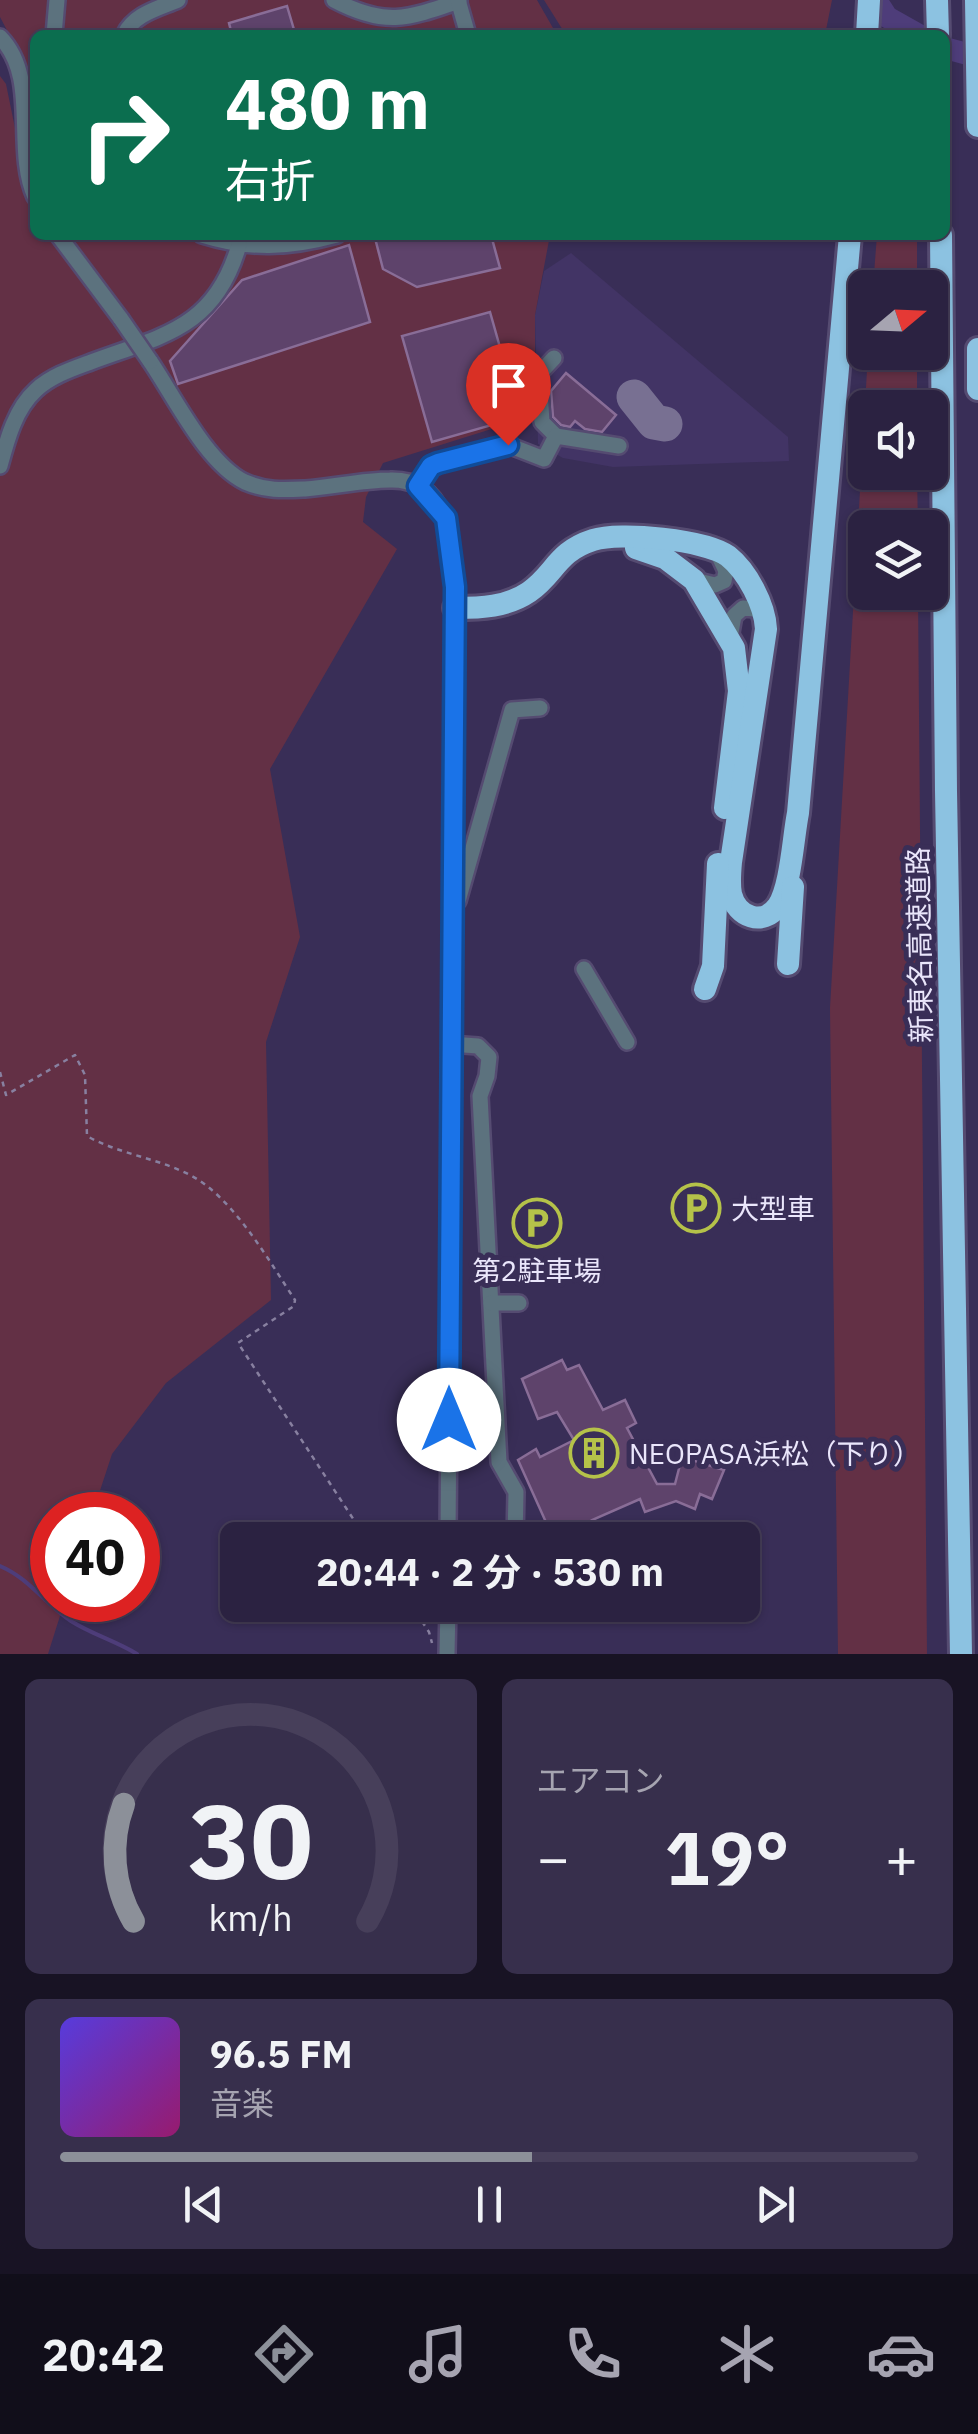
<!DOCTYPE html>
<html lang="ja">
<head>
<meta charset="utf-8">
<style>
  body { margin:0; font-family:"IBM Plex Sans","Noto Sans JP",sans-serif; background:#372f4c; color:#f1f3f6; height:100vh; display:flex; flex-direction:column; font-size:38px; white-space:nowrap }
  * { box-sizing:border-box; margin:0 }
  p { font-size:32px; color:#a6a4b1 }
  .icon { flex:none; width:55px; height:55px; fill:none; stroke:currentColor; stroke-width:2; stroke-linecap:round; stroke-linejoin:round }
  .map { position:relative; height:1654px; overflow:hidden }
  .details { display:flex; flex-direction:column; gap:25px; padding:25px; background:#181324; flex:1 }
  .details>* { flex:none }
  .guide { position:absolute; left:30px; top:30px; width:920px; height:210px; border-radius:15px; box-shadow:0 2px 8px #0004,0 0 0 2px #473f5a; background:#0b6e4f; color:#fff; overflow:hidden }
  .needle { width:65px; rotate:71deg }
  .fabs { position:absolute; left:848px; top:270px; display:grid; gap:20px }
  .fabs a { display:grid; place-items:center; width:100px; height:100px; border-radius:15px; background:#2b2241; box-shadow:0 2px 8px #0004,0 0 0 2px #473f5a; font-size:50px }
  .speed { position:absolute; left:30px; top:1492px; display:flex; gap:20px; font-size:50px; font-weight:700; text-align:center }
  .speed>* { display:grid; place-content:center; width:130px; height:130px; border-radius:50%; background:#2b2241; box-shadow:0 2px 8px #0004,0 0 0 2px #473f5a; line-height:1 }
  .speed .limit { border:15px solid #d22; background:#fff; color:#111 }
  .pin { position:absolute; display:grid; place-items:center; width:85px; height:85px; color:#fff; margin:-102px -42px; border-radius:50% 50% 50% 0; rotate:-45deg; box-shadow:0 0 10px #0007 }
  .pin .icon { rotate:45deg }
  .me { position:absolute; width:110px; margin:-55px; rotate:0deg; stroke-linejoin:round; filter:drop-shadow(0 0 8px #0008) }
  .turn { display:flex; align-items:center; gap:35px; height:210px; padding:0 30px; font-size:45px }
  .turn .icon { width:130px; height:130px; stroke-width:2.5 }
  .turn b { display:block; font-size:70px; line-height:85px }
  .big { font-size:75px; font-weight:700; line-height:1.1 }
  .details .tile { flex:1; display:flex; flex-direction:column; justify-content:center; gap:15px; min-width:0; padding:0 35px; border-radius:15px; background:#372f4c }
  .details .dial { align-items:center; gap:0 }
  .dial svg { height:260px; overflow:visible; fill:none; stroke:#473f5a; stroke-width:7; stroke-linecap:round; text-anchor:middle }
  .dial text { fill:#f1f3f6; stroke:none }
  .song { display:flex; align-items:center; gap:30px }
  .cover { width:120px; height:120px; border-radius:15px; background:linear-gradient(135deg,hsl(250 70% 55%),hsl(320 70% 35%)) }
  .played { height:10px; border-radius:5px; background:linear-gradient(90deg,#8c9099 55%,#473f5a 55%) }
  .keys { display:flex; justify-content:space-around; direction:ltr }
  .heat { display:flex; justify-content:space-between; align-items:center; font-size:55px; direction:ltr }
  .details .tiles { flex:1; display:grid; gap:25px; grid-template-columns:1fr 1fr }
  .tile:last-child { grid-column:span 2 }
  .trip { position:absolute; left:220px; top:1522px; width:540px; height:100px; border-radius:15px; background:#2b2241; box-shadow:0 2px 8px #0004,0 0 0 2px #473f5a; font-weight:700; line-height:100px; text-align:center }
  .tab-bar { display:flex; height:160px; justify-content:space-around; align-items:center; background:#110e1a; color:#a6a4b1 }
  .tab-bar .icon { width:70px; height:70px }
  .tab-bar .current { color:#8c9099 }
  .tab-bar b { font-size:45px; color:#f1f3f6 }
  .map>svg:first-child { display:block }
  .built { fill:#423465 }
  .green { fill:#633045 }
  .lines { fill:none; stroke-linecap:round; stroke-linejoin:round }
  .stream { stroke:#4e3d7a; stroke-width:4 }
  .river { stroke:#4e3d7a; stroke-width:22 }
  .taxiway { stroke:#787092; stroke-width:35 }
  .building { fill:#5e436b; stroke:#896d97; stroke-width:2.5 }
  .minor-casing { stroke:#554b71; stroke-width:20 }
  .highway-casing { stroke:#554b71; stroke-width:28 }
  .path { stroke:#8880a0; stroke-width:2.5; stroke-dasharray:5 5; stroke-linecap:butt }
  .minor { stroke:#5c727e; stroke-width:15 }
  .highway { stroke:#8cc2e1; stroke-width:22 }
  .minor-bridge-casing { stroke:#554b71; stroke-width:20; stroke-linecap:butt }
  .minor-bridge { stroke:#5c727e; stroke-width:15 }
  .route-casing { stroke:#114b97; stroke-width:25 }
  .route { stroke:#1a73e8; stroke-width:18 }
  .labels { text-anchor:middle; dominant-baseline:central; stroke-width:10; stroke-linejoin:round; paint-order:stroke }
  .street-label { font-size:28px; fill:#eae6fb; stroke:#392e57 }
  .poi-label { font-size:28px; fill:#eae6fb; stroke:#392e57; text-anchor:start }
</style>
</head>
<body>
<div class="map">
<svg width="978" height="1654" viewBox="0 0 978 1654">
  <rect width="100%" height="100%" fill="#392e57"/>
  <polygon class="built" points="571,253 788,437 789,461 613,467 563,458 538,444 535,315 544,271"/>
  <g class="green">
    <polygon points="0,0 537,0 557,35 35,35 35,235 550,235 535,315 535,404 530,424 498,427 383,463 366,497 363,522 397,549 270,769 300,937 266,1042 271,1300 166,1383 112,1454 92,1515 52,1515 52,1600 65,1600 48,1654 0,1654 0,76 6,84 27,187 18,51 0,17"/>
    <polygon points="544,0 832,0 825,35 566,35"/>
    <polygon points="877,235 917,235 917,287 873,287"/>
    <polygon points="868,353 917,353 917,407 865,408 865,472 917,473 918,527 865,528 865,592 918,593 927,1654 838,1654 830,1008"/>
  </g>
  <g class="lines">
    <path class="stream" d="M0,1566C29,1578 45,1604 71,1621C91,1634 116,1641 137,1654"/>
    <g class="river">
      <polyline points="876,0 887,17 919,35"/>
      <polyline points="945,48 978,57"/>
    </g>
    <polyline class="taxiway" points="634,397 654,422 665,424"/>
  </g>
  <g class="building">
    <polygon points="287,6 295,33 232,35 229,23"/>
    <polygon points="384,235 491,235 500,268 417,287 383,269 375,238"/>
    <polygon points="349,245 370,322 178,384 170,361 242,280"/>
    <polygon points="490,312 507,372 487,377 499,423 432,442 402,336"/>
    <polygon points="566,373 616,415 602,432 585,429 575,421 570,427 561,425 553,417 551,391"/>
    <polygon points="562,1360 567,1370 579,1365 603,1410 625,1400 636,1423 627,1428 657,1484 675,1484 682,1457 724,1470 712,1499 700,1494 695,1509 676,1501 645,1512 640,1499 592,1520 597,1530 575,1540 554,1540 518,1460 536,1449 540,1457 574,1440 557,1412 538,1419 522,1379"/>
  </g>
  <g class="lines">
    <g class="minor-casing">
      <g id="minor">
        <path d="M334,0C385,27 407,19 459,1"/>
        <polyline points="458,0 468,35"/>
        <polyline points="54,35 57,0"/>
        <path d="M124,35C134,14 157,9 178,0"/>
        <path d="M0,37C40,78 13,148 35,197"/>
        <polyline points="58,235 121,319"/>
        <path d="M202,235C250,250 289,248 337,235"/>
        <polyline points="554,358 539,374 542,422 556,436"/>
        <path d="M150,361C174,396 206,463 245,482C266,491 283,490 305,489C334,487 362,480 390,480C456,478 454,563 455,608L448,1540"/>
        <path d="M0,466C7,440 15,409 36,390C51,376 72,369 91,362C164,335 215,328 239,245"/>
        <polyline points="418,486 431,466 439,463 508,445 544,459 556,436 619,446"/>
        <polyline points="694,580 715,585 724,581 726,571 718,554"/>
        <polyline points="730,638 734,616 743,608 755,609 765,618"/>
        <polyline points="458,901 512,710 540,708"/>
        <polyline points="584,969 627,1042"/>
        <polyline points="450,1044 478,1046 489,1057 487,1076 480,1096 499,1462 516,1492 515,1540"/>
        <polyline points="491,1303 519,1303"/>
        <polyline points="447,1654 448,1605"/>
      </g>
    </g>
    <g class="highway-casing">
      <g id="highway">
        <polyline points="937,0 938,35"/>
        <polyline points="976,0 978,126"/>
        <polyline points="867,35 869,0"/>
        <polyline points="941,235 946,791 961,1654"/>
        <polyline points="978,349 978,389"/>
        <polyline points="636,548 665,558 694,580 734,648 739,691 725,808"/>
        <path d="M455,608C481,608 507,607 529,592C556,573 556,552 593,540C620,531 706,540 728,556C747,571 765,605 766,629L731,862C730,873 729,884 731,894C737,917 763,927 778,906C791,886 793,838 798,813L850,235"/>
        <polyline points="788,964 793,887"/>
        <polyline points="705,989 713,966 718,864"/>
      </g>
    </g>
    <g class="path">
      <path d="M0,1072L6,1095L75,1055L85,1075L87,1136C119,1154 157,1158 190,1175C233,1197 269,1261 295,1300L294,1306L238,1343L367,1540"/>
      <polyline points="411,1605 429,1632 432,1643"/>
    </g>
    <use href="#minor" class="minor"/>
    <use href="#highway" class="highway"/>
    <g class="minor-bridge-casing">
      <polyline id="minor-bridge" points="121,319 150,361"/>
    </g>
    <use href="#minor-bridge" class="minor-bridge"/>
  </g>
  <g class="lines">
    <g class="route-casing">
      <polyline id="route" points="449,1420 455,587 446,518 418,486 431,466 438,463 508,445"/>
    </g>
    <use href="#route" class="route"/>
  </g>
  <defs>
    <g id="parking-ring" transform="scale(2.5)"><circle r="9.5" fill="#392e57" stroke="#b5c249" stroke-width="1.5"/><path d="M-3.5-5.5H1a3.5 3.5 0 0 1 0 7H-1V5.5H-3.5ZM-1-3.4V-.6H.8a1.4 1.4 0 0 0 0-2.8Z" fill="#b5c249"/></g>
    <g id="building-ring" transform="scale(2.5)"><circle r="9.5" fill="#392e57" stroke="#b5c249" stroke-width="1.5"/><path d="M-4-6H4V6H1V3H-1V6H-4ZM-2.5-4.3h1.7v1.8h-1.7ZM.8-4.3h1.7v1.8H.8ZM-2.5-1h1.7V.8h-1.7ZM.8-1h1.7V.8H.8Z" fill="#b5c249"/></g>
  </defs>
  <g fill-rule="evenodd">
    <use href="#parking-ring" x="696" y="1208"/>
    <use href="#parking-ring" x="537" y="1223"/>
    <use href="#building-ring" x="594" y="1453"/>
  </g>
  <g class="labels">
    <g class="street-label">
      <text transform="translate(919 945) rotate(-91)">新東名高速道路</text>
    </g>
    <g class="poi-label">
      <text x="731" y="1208">大型車</text>
      <text x="537" y="1270" text-anchor="middle">第2駐車場</text>
      <text x="629" y="1453">NEOPASA浜松（下り）</text>
    </g>
  </g>
</svg>
<div class="fabs">
<a><svg class="needle" viewBox="-14 -14 28 28"><path d="M0-13l5 13h-10z" fill="#e53935"/><path d="M0 13l5-13h-10z" fill="#a6a4b1"/></svg></a>
<a><svg class="icon" aria-label="sound" viewBox="0 0 24 24"><path d="M4 9h4l5-4v14l-5-4H4zM17 9q2 3 0 6"/></svg></a>
<a><svg class="icon" aria-label="layers" viewBox="0 0 24 24"><path d="M12 4l9 5-9 5-9-5zM3 14l9 5 9-5"/></svg></a>
</div>
<div class="speed"><div class="limit">40</div></div>
<div class="pin" style="left:508px;top:445px;background:#d93025"><svg class="icon" aria-label="arrive" viewBox="0 0 24 24"><path d="M6 21V4h12l-3 4 3 4H6"/></svg></div>
<svg class="me" style="left:449px;top:1420px" viewBox="-20 -20 40 40"><circle r="19" fill="#fff"/><path d="M0-13L10 11 0 6-10 11z" fill="#1a73e8"/></svg>
<div class="trip">20:44 · 2 分 · 530 m</div>
<div class="guide">
<div class="turn"><svg class="icon" aria-label="right" viewBox="0 0 24 24"><path d="M7 20v-9h11M14 6l5 5-5 5"/></svg><div><b>480 m</b>右折</div></div>
</div>
</div>
<section class="details">
<div class="tiles">
<div class="tile dial"><svg viewBox="0 0 100 80">
<path d="M14 69A42 42 0 1 1 86 69"/>
<path d="M14 69A42 42 0 0 1 11 33" stroke="#8c9099"/>
<text x="50" y="56" font-size="32" font-weight="700">30</text>
<text x="50" y="72" font-size="11">km/h</text>
</svg></div>
<div class="tile"><p>エアコン</p>
<div class="heat"><a>−</a><b class="big">19°</b><a>+</a></div>
</div>
<div class="tile">
<div class="song"><i class="cover"></i><div><b>96.5 FM</b><p>音楽</p></div></div>
<div class="played"></div>
<div class="keys"><svg class="icon" aria-label="previous" viewBox="0 0 24 24"><path d="M18 5L8 12l10 7zM5 5v14"/></svg><svg class="icon" aria-label="pause" viewBox="0 0 24 24"><path d="M8 5v14M16 5v14"/></svg><svg class="icon" aria-label="next" viewBox="0 0 24 24"><path d="M6 5l10 7-10 7zM19 5v14"/></svg></div>
</div>
</div>
</section>
<nav class="tab-bar">
<b>20:42</b>
<svg class="icon current" aria-label="directions" viewBox="0 0 24 24"><path d="M12 3l9 9-9 9-9-9zM9 14v-3h6M13 9l2 2-2 2"/></svg>
<svg class="icon" aria-label="music" viewBox="0 0 24 24"><path d="M9 18V5l10-2v13"/><circle cx="6" cy="18" r="3"/><circle cx="16" cy="16" r="3"/></svg>
<svg class="icon" aria-label="phone" viewBox="0 0 24 24"><path d="M5 4h4l2 5-3 2q2 4 5 5l2-3 5 2v4C11 20 4 13 5 4z"/></svg>
<svg class="icon" aria-label="climate" viewBox="0 0 24 24"><path d="M12 3v18M4 7l16 10M4 17L20 7"/></svg>
<svg class="icon" aria-label="car" viewBox="0 0 24 24"><path d="M5 17H2v-5l4-1 3-4h7l3 4 3 1v5h-3M9 17h6M6 11h13"/><circle cx="7" cy="17" r="2"/><circle cx="17" cy="17" r="2"/></svg>
</nav>
</body>
</html>
